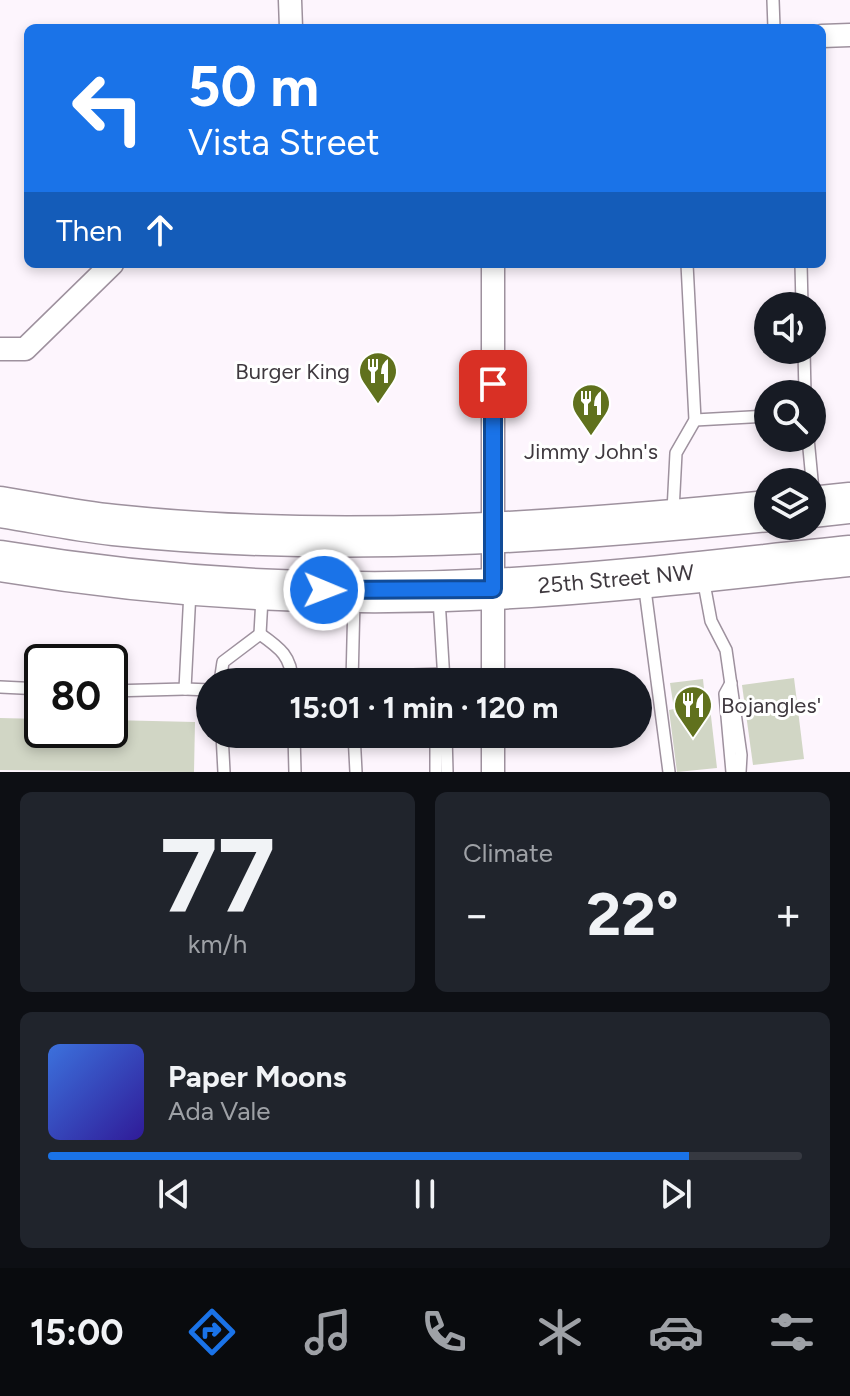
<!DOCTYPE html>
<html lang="en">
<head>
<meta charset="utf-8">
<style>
  body { margin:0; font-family:Figtree,sans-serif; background:#20242c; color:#f1f3f6; height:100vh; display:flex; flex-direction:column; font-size:30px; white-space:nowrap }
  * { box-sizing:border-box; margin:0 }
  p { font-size:26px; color:#9ea1a6 }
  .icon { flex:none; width:44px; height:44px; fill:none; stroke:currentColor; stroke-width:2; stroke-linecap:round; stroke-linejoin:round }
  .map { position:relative; height:772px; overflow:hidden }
  .drawer { display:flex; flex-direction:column; gap:20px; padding:20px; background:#0d0f14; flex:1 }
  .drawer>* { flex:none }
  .banner { position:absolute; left:24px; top:24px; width:802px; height:244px; border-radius:12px; box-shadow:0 4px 12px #0003; background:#1a73e8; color:#fff; overflow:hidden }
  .buttons { position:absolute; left:754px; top:292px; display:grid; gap:16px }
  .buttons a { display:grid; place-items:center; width:72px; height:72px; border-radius:50%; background:#171b24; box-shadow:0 4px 12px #0003; font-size:40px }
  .speed { position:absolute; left:24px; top:644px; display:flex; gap:16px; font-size:40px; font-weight:700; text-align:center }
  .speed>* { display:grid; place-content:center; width:104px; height:104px; border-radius:50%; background:#171b24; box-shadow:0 4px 12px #0003; line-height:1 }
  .speed .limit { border:4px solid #111; border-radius:12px; background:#fff; color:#111 }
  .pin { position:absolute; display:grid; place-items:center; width:68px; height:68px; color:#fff; margin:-34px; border-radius:16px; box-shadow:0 4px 12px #0006 }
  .me { position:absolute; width:88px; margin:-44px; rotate:91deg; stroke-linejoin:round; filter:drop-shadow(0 0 6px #0008) }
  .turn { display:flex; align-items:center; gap:28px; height:168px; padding:0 32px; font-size:36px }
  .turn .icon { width:104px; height:104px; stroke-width:2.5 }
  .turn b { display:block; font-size:56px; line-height:68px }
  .then { display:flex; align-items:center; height:76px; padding:0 32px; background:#0003; gap:16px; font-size:30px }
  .big { font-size:60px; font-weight:700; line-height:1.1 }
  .drawer .widget { flex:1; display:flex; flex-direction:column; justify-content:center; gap:12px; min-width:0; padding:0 28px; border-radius:12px; background:#20242c }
  .drawer .dial { align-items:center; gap:0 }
  .dial b { font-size:104px; line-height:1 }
  .song { display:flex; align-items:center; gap:24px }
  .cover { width:96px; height:96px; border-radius:12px; background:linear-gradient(135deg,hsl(220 70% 55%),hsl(250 70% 35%)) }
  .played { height:8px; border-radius:4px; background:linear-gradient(90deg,#1a73e8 85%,#363941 85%) }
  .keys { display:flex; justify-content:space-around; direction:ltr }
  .heat { display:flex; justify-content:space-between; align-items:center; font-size:44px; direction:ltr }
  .drawer .tiles { flex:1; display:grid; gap:20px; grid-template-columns:1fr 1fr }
  .widget:last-child { grid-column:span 2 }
  .trip { position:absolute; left:196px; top:668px; width:456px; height:80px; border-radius:40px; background:#171b24; box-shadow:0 4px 12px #0003; font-weight:700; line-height:80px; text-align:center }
  .tab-bar { display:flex; height:128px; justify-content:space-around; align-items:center; background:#090b0e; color:#9ea1a6 }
  .tab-bar .icon { width:56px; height:56px }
  .tab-bar .current { color:#1a73e8 }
  .tab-bar b { font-size:36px; color:#f1f3f6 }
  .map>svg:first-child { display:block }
  .building { fill:#d1d6c5 }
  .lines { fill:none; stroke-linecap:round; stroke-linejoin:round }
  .lane-casing { stroke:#9e919e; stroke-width:14 }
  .street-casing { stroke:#9e919e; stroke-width:25 }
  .highway-casing { stroke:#9e919e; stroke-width:43 }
  .lane { stroke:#fff; stroke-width:11 }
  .street { stroke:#fff; stroke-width:22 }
  .highway { stroke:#fff; stroke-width:40 }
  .route-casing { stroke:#114b97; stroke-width:20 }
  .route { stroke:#1a73e8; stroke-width:14 }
  .labels { text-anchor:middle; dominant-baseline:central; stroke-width:6; stroke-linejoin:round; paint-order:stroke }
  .poi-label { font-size:22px; fill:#3f393f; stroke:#fff; text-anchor:end }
  .street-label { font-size:22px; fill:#3f393f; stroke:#fff }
</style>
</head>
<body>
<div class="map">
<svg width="850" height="772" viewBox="0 0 850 772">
  <rect width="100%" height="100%" fill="#fdf5fd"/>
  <g class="building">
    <polygon points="794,678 804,759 753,765 742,685"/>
    <polygon points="703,679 705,699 709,699 717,768 677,772 669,710 674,709 670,683"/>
    <polygon points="0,718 42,719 42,730 110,730 110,720 195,722 194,772 0,770"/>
  </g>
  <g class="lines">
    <g class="lane-casing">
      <g id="lane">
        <polyline points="773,0 774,28"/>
        <polyline points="801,264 802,306"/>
        <polyline points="804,350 805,394"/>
        <polyline points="695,420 768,416"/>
        <polyline points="808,438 814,501"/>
        <polyline points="673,511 676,453 695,420 687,264"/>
        <polyline points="703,578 711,621 726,650 741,755 740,772"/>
        <polyline points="644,582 669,772"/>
        <polyline points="439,599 444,681"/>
        <path d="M260,634C280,648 292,657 292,682"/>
        <polyline points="260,634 262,598"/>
        <polyline points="351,677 444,674"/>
        <polyline points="220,682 223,662 260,634"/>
        <polyline points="352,682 354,600"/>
        <polyline points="731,683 725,694 732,772"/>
        <polyline points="0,687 42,689"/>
        <polyline points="185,689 210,690"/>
        <polyline points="110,691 185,689 190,591"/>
        <polyline points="222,734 224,772"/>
        <polyline points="294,734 295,772"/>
        <polyline points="354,734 356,772"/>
        <polyline points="436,734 436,772"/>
        <polyline points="446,734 447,772"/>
      </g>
    </g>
    <g class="street-casing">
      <g id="street">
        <polyline points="290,0 291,28"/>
        <polyline points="822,36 850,35"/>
        <polyline points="493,264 493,682"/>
        <polyline points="0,349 25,349 112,264"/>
        <polyline points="493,772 493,734"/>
      </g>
    </g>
    <g class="highway-casing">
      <g id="highway">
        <path d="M0,507C38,513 76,521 114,525C332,548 551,533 768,511"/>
        <polyline points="812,507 850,503"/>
        <path d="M0,561C163,588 329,598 494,589C613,583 732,568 850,556"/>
      </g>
    </g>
    <use href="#lane" class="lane"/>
    <use href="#street" class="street"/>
    <use href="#highway" class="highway"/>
  </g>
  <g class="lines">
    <g class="route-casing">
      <polyline id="route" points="324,590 493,589 493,384"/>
    </g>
    <use href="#route" class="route"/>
  </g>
  <defs>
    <g id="restaurant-pin" transform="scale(2)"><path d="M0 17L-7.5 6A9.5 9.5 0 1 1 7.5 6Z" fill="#60711d" stroke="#fff"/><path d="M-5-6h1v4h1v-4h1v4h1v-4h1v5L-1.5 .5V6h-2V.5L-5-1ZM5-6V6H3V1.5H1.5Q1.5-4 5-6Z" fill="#fff"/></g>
  </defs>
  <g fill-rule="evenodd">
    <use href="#restaurant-pin" x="378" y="371"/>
    <use href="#restaurant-pin" x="591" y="403"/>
    <use href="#restaurant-pin" x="693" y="705"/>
  </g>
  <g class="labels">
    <g class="poi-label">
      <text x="350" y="371">Burger King</text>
      <text x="591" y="451" text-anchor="middle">Jimmy John's</text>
      <text x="721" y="705" text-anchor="start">Bojangles'</text>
    </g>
    <g class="street-label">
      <text transform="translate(616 579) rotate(-5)">25th Street NW</text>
    </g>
  </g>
</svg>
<div class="buttons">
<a><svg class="icon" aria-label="sound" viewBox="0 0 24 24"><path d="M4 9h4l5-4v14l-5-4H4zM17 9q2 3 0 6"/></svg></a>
<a><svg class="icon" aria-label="search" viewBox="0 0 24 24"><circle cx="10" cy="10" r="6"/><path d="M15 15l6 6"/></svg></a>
<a><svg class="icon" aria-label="layers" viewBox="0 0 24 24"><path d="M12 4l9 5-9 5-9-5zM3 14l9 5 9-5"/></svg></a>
</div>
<div class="speed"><div class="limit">80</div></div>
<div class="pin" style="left:493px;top:384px;background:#d93025"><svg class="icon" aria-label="arrive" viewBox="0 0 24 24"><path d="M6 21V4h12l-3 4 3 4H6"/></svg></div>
<svg class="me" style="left:324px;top:590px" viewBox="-20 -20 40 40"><circle r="17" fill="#1a73e8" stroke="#fff" stroke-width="3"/><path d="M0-11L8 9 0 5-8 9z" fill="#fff"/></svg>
<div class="trip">15:01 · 1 min · 120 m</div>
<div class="banner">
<div class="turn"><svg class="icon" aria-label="left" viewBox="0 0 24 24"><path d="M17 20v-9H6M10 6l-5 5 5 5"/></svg><div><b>50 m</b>Vista Street</div></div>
<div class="then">Then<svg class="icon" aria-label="ahead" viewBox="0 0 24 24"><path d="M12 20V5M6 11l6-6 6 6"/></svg></div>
</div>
</div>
<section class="drawer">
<div class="tiles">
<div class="widget dial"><b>77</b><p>km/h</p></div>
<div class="widget"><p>Climate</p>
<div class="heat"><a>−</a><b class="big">22°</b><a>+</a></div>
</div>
<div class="widget">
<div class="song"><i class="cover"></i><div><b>Paper Moons</b><p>Ada Vale</p></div></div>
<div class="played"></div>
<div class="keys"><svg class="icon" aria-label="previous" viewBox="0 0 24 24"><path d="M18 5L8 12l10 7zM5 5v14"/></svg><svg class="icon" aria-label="pause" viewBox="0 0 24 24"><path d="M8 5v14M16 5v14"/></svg><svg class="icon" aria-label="next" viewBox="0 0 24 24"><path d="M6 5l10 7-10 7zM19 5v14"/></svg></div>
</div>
</div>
</section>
<nav class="tab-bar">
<b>15:00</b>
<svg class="icon current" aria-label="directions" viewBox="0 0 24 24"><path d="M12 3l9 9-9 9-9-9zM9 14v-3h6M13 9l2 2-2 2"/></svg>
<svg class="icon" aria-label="music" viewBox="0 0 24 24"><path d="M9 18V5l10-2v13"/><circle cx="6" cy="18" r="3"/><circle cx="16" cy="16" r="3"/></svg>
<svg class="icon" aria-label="phone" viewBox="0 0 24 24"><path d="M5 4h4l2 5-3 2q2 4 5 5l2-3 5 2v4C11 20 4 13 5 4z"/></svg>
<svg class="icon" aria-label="climate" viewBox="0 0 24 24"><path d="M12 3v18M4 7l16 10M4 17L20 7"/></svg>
<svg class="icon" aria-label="car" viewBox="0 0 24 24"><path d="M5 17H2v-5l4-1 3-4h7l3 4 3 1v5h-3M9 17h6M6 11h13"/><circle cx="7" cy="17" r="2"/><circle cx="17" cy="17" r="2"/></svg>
<svg class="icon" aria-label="filters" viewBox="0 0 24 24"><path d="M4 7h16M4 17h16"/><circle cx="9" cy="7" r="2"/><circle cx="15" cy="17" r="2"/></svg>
</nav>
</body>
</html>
